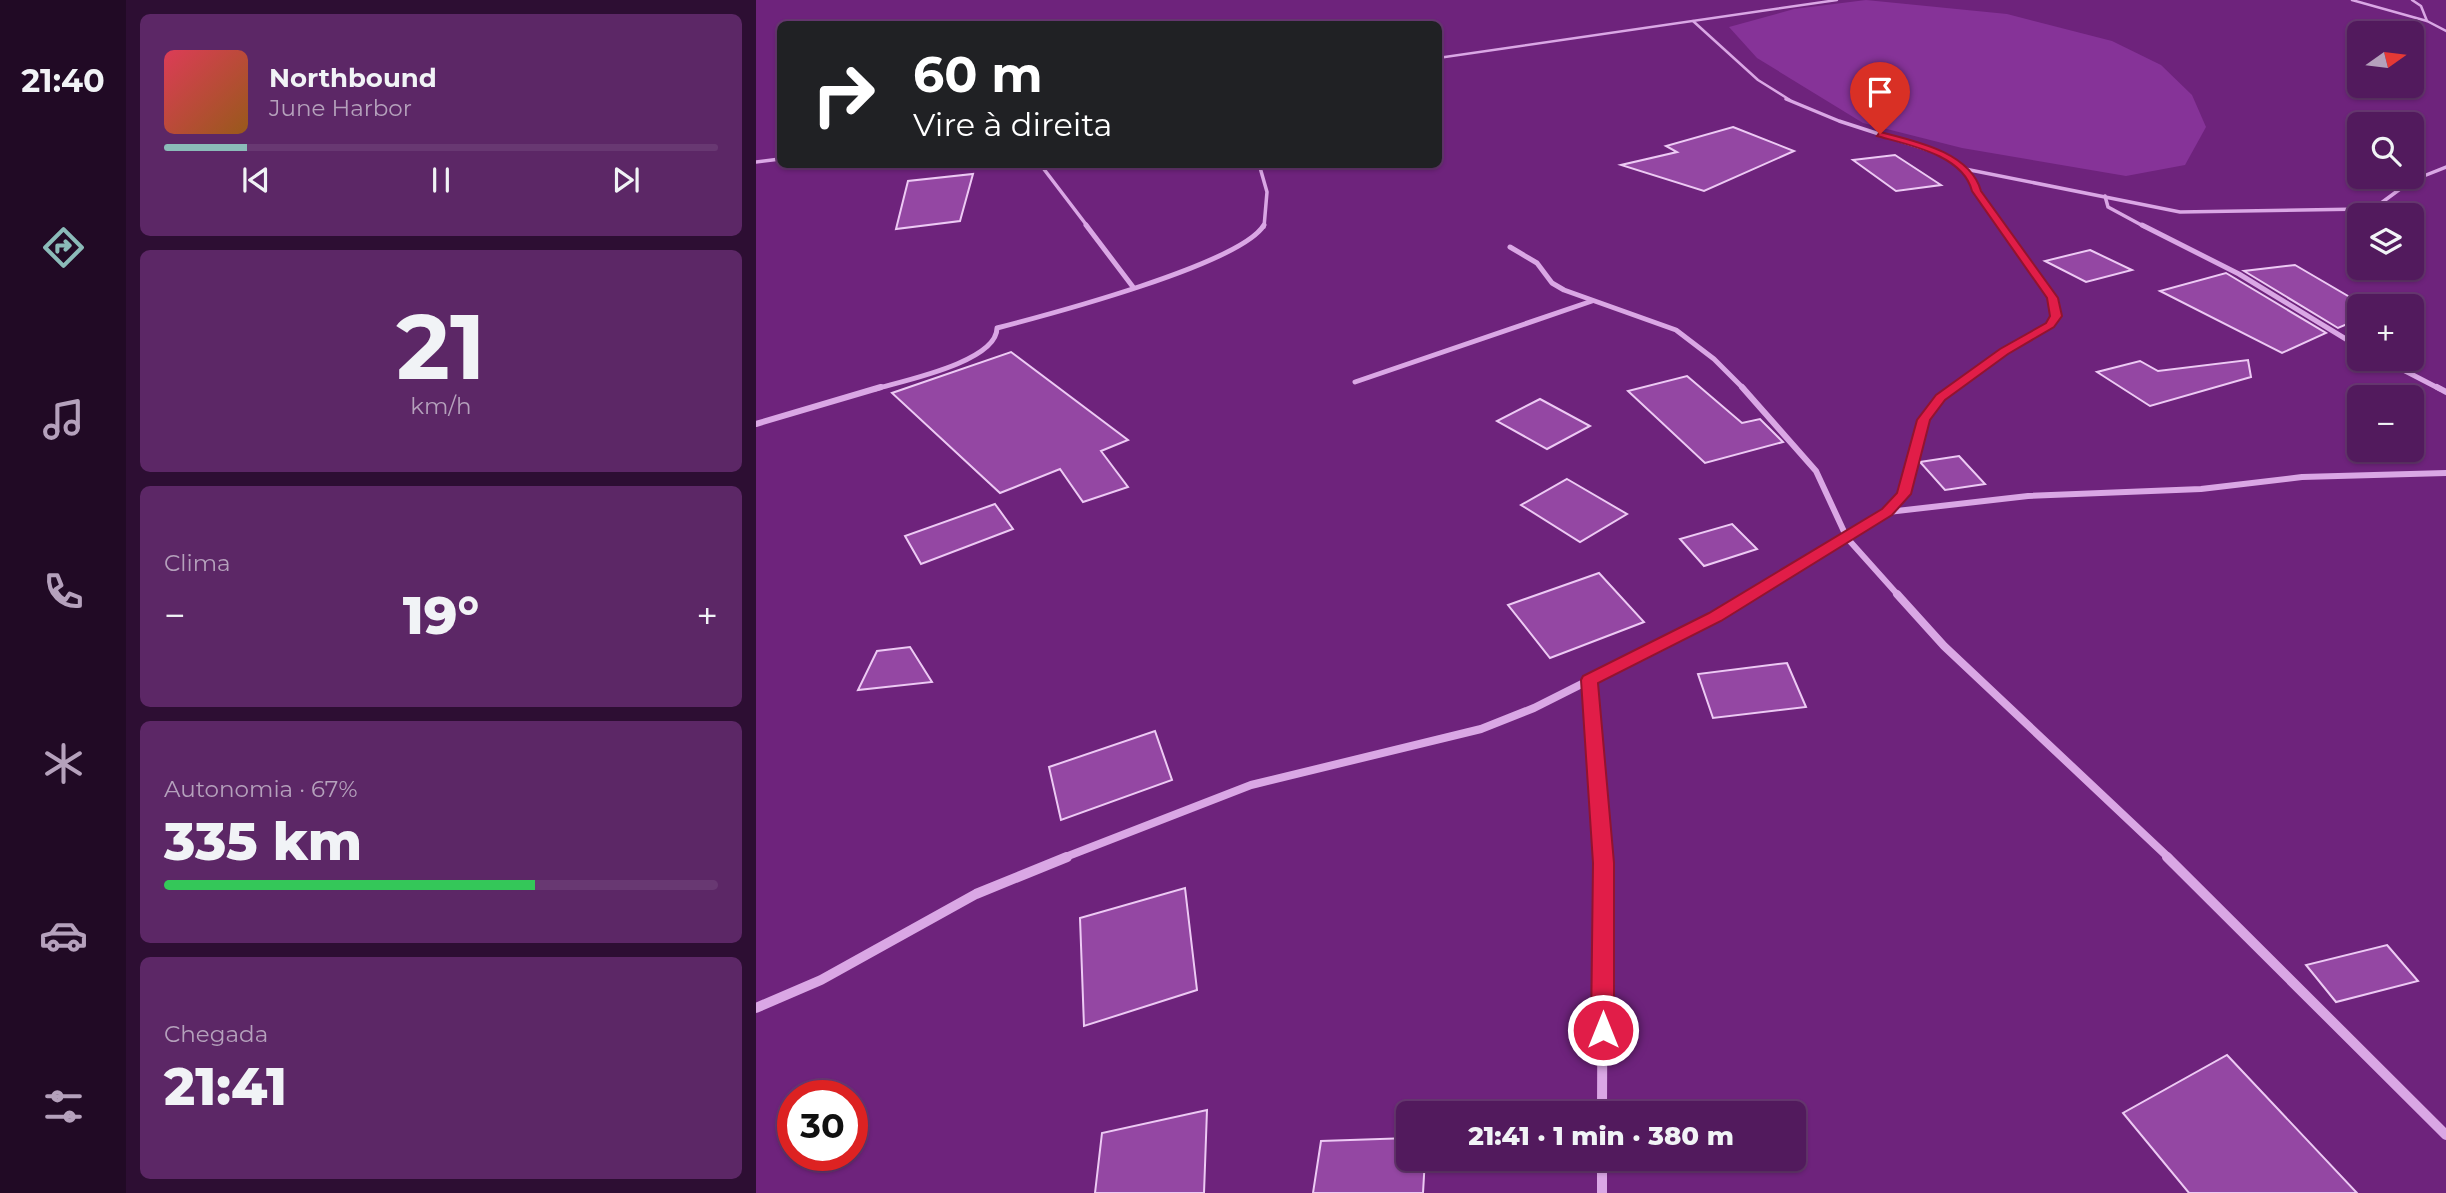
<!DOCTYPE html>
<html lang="pt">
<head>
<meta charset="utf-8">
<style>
  body { margin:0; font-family:Montserrat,sans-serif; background:#5c2766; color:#f1f3f6; height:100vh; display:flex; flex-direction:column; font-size:26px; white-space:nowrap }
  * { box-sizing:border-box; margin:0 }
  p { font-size:23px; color:#b5a1bc }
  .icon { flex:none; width:38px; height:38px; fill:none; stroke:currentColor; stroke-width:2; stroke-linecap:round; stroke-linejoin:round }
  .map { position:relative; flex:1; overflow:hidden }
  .details { display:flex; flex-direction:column; gap:14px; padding:14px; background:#2d0e33; width:630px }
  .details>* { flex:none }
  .top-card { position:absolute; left:21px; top:21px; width:665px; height:147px; border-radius:10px; box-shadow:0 2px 5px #0004,0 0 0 2px #683872; background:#202124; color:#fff; overflow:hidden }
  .needle { width:46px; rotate:76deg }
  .fabs { position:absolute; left:1591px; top:21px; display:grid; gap:14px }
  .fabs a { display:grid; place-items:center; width:77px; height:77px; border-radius:10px; background:#521a5d; box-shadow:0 2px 5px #0004,0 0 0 2px #683872; font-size:35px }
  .speed { position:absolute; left:21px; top:1080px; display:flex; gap:14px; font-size:35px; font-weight:700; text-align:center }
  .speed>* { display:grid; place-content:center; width:91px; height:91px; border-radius:50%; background:#521a5d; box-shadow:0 2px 5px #0004,0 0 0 2px #683872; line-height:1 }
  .speed .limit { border:10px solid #d22; background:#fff; color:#111 }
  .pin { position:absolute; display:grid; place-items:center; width:60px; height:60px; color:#fff; margin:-72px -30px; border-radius:50% 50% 50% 0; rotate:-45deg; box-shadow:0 0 7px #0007 }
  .pin .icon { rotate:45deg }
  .me { position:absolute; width:77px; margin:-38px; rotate:0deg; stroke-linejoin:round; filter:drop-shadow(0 0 5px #0008) }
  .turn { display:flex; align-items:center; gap:24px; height:147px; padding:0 21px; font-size:32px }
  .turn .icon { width:91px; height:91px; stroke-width:2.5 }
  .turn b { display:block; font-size:49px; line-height:60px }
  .big { font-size:52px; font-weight:800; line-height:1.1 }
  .details .tile { flex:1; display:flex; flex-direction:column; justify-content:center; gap:10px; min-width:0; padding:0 24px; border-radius:10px; background:#5c2766 }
  .details .dial { align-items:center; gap:0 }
  .dial b { font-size:91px; line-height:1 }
  .song { display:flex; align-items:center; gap:21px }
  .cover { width:84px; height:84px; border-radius:10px; background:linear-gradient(135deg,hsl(350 70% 55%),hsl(30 70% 35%)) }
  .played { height:7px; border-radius:4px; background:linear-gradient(90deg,#8bbbb9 15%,#683872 15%) }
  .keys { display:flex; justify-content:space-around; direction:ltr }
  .heat { display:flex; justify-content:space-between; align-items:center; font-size:38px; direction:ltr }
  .charge { height:10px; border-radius:5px; background:linear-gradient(90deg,#34c759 67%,#683872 0) }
  .trip { position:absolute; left:640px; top:1101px; width:410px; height:70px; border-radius:10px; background:#521a5d; box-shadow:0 2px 5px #0004,0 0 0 2px #683872; font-weight:800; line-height:70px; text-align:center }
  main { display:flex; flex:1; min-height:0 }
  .dock { display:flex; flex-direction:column; width:126px; justify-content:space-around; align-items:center; background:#210a25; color:#b5a1bc }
  .dock .icon { width:49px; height:49px }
  .dock .selected { color:#8bbbb9 }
  .dock b { font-size:32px; color:#f1f3f6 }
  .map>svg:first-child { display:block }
  .green { fill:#863398 }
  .building { fill:#9447a3; stroke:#edcaf4; stroke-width:2 }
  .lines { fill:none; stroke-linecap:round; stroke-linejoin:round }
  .minor-far5 { stroke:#daa7e5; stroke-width:2.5 }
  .minor-far4 { stroke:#daa7e5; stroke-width:3.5 }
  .minor-far3 { stroke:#daa7e5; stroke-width:5 }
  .minor-far2 { stroke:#daa7e5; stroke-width:6 }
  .minor-far1 { stroke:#daa7e5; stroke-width:8 }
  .minor { stroke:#daa7e5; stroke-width:10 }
  .route { fill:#e11d48; stroke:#92132f; stroke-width:2 }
</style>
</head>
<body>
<main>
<nav class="dock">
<b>21:40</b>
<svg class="icon selected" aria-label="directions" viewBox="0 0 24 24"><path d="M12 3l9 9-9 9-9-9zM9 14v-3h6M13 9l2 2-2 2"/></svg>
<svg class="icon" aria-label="music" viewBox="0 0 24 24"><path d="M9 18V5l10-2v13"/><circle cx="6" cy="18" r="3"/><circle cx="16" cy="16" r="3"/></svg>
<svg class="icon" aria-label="phone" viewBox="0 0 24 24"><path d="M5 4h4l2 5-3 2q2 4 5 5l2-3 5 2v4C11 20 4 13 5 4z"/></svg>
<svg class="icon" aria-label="climate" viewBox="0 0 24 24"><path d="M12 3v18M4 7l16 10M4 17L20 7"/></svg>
<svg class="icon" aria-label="car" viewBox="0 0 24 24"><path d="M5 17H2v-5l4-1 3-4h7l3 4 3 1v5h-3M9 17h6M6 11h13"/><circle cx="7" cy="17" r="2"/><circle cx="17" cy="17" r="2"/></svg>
<svg class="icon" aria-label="filters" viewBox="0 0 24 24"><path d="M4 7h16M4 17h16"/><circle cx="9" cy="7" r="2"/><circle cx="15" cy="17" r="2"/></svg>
</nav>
<section class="details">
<div class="tile">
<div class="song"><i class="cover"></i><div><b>Northbound</b><p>June Harbor</p></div></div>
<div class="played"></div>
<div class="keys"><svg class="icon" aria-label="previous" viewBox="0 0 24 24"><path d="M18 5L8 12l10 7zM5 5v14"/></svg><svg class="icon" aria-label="pause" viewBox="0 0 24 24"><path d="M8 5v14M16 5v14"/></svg><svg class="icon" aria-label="next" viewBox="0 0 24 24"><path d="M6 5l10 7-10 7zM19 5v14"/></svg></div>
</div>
<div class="tile dial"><b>21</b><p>km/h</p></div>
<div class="tile"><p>Clima</p>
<div class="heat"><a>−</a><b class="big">19°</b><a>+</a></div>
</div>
<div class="tile"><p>Autonomia · 67%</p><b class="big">335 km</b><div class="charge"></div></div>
<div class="tile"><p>Chegada</p><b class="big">21:41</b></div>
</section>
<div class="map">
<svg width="1690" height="1193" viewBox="0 0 1690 1193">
  <rect width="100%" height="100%" fill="#6e237c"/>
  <polygon class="green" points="1110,0 1251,14 1356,41 1405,65 1436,95 1450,127 1429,165 1370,176 1206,148 1107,123 1001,58 973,27 1038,9"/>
  <g class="building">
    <polygon points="977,127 1038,151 948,191 865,165 921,152 910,146"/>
    <polygon points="1139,155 1185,185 1140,191 1097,160"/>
    <polygon points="217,174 204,221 140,229 152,181"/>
    <polygon points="1334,250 1376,270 1330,282 1289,261"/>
    <polygon points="1539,265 1609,306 1603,306 1603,319 1582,328 1488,271"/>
    <polygon points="1470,273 1570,333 1526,353 1404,291"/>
    <polygon points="255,352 372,440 345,451 372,487 327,502 304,469 244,493 136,393"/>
    <polygon points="1492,360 1495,377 1394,406 1341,372 1384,361 1402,371"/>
    <polygon points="931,376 986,423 1004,419 1027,442 949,463 872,391"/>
    <polygon points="784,399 834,426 791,449 741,421"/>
    <polygon points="1203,456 1229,484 1189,490 1164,462"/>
    <polygon points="811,479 871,514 824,542 765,505"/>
    <polygon points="239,504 257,529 165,564 149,536"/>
    <polygon points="976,524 1001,549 948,566 924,539"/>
    <polygon points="843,573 888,622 794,658 752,605"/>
    <polygon points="154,647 176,682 102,690 121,651"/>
    <polygon points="1031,663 1050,707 957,718 942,674"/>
    <polygon points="399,731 416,780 305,820 293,767"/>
    <polygon points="429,888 441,990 328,1026 324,918"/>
    <polygon points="1631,945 1662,981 1580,1002 1550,965"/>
    <polygon points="1471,1055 1601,1193 1433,1193 1367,1113"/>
    <polygon points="451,1110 448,1193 339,1193 346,1133"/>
    <polygon points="653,1138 653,1158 669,1158 667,1193 557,1193 565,1141"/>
  </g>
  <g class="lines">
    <g class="minor-far5">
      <polyline points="1596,0 1671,21 1690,31"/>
      <polyline points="1656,0 1665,6 1671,21"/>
      <polyline points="937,21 1002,80 1034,100"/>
      <polyline points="682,58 1081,0"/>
    </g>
    <g class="minor-far4">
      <polyline points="1030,99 1083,121 1188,155 1214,176 1246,227"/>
      <polyline points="0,162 24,159"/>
      <polyline points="284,164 332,227"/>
      <polyline points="503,164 511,192 508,227"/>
      <polyline points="1209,169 1424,212 1608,209 1621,206 1655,181 1690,167"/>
      <polyline points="1349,196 1352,207 1389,227"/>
    </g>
    <g class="minor-far3">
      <polyline points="330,225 377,287"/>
      <polyline points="1386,225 1483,274 1603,347"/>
      <polyline points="754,247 781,263 796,283 808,290 920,330 958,359 988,389"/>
      <polyline points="1626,359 1684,389"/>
      <polyline points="599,382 836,301"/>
      <path d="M119,389C146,381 241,362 241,328C291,315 485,264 508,225"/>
      <polyline points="1197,389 1248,351 1294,325 1300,316 1296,298 1245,225"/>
    </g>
    <g class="minor-far2">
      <polyline points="986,387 1060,471 1091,538 1142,595"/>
      <polyline points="1681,387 1690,392"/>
      <polyline points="0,424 125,387"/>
      <polyline points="1132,512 1272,496 1445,489 1546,477 1690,473"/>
      <path d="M995,595L1131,512C1137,506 1145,499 1149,492C1167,448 1156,420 1199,387"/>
    </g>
    <g class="minor-far1">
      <polyline points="1141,594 1188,646 1413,858"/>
      <polyline points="833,680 848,858"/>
      <polyline points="307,858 495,785 725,729 778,708 959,617 997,594"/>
    </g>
    <g class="minor">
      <polyline points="1411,857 1690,1135"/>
      <polyline points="0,1008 65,980 220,894 311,857"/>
      <polyline points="846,1113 847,857"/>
      <polyline points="846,1158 846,1193"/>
    </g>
  </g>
  <path class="route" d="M1124,132C1159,141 1214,152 1225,191L1302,298L1306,316L1298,327L1252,354L1189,400L1174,420L1155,494L1136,515L965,621L842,683L858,863V1030L855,1037L847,1040L839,1037L835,1030L837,863L825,680L827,676L953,613L1126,509L1141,493L1161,420L1180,395L1244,349L1290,323L1294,316L1291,298L1216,191C1207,155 1153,145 1121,136Z"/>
</svg>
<div class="fabs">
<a><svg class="needle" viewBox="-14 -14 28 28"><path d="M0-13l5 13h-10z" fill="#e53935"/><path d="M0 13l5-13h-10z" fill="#b5a1bc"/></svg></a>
<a><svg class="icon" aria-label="search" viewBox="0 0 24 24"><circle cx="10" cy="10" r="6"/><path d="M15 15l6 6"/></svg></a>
<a><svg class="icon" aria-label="layers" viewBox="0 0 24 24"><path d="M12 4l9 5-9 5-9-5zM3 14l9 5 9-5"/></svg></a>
<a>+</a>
<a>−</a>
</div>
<div class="speed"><div class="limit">30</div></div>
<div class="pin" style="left:1124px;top:134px;background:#d93025"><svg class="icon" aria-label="arrive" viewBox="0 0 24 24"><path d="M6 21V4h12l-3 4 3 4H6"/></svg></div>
<svg class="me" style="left:847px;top:1030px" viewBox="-20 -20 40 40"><circle r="17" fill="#e11d48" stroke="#fff" stroke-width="3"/><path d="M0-11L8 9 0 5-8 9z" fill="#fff"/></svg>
<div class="trip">21:41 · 1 min · 380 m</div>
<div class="top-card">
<div class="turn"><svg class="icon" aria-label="right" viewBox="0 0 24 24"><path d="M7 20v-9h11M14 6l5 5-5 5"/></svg><div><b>60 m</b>Vire à direita</div></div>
</div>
</div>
</main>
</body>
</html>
